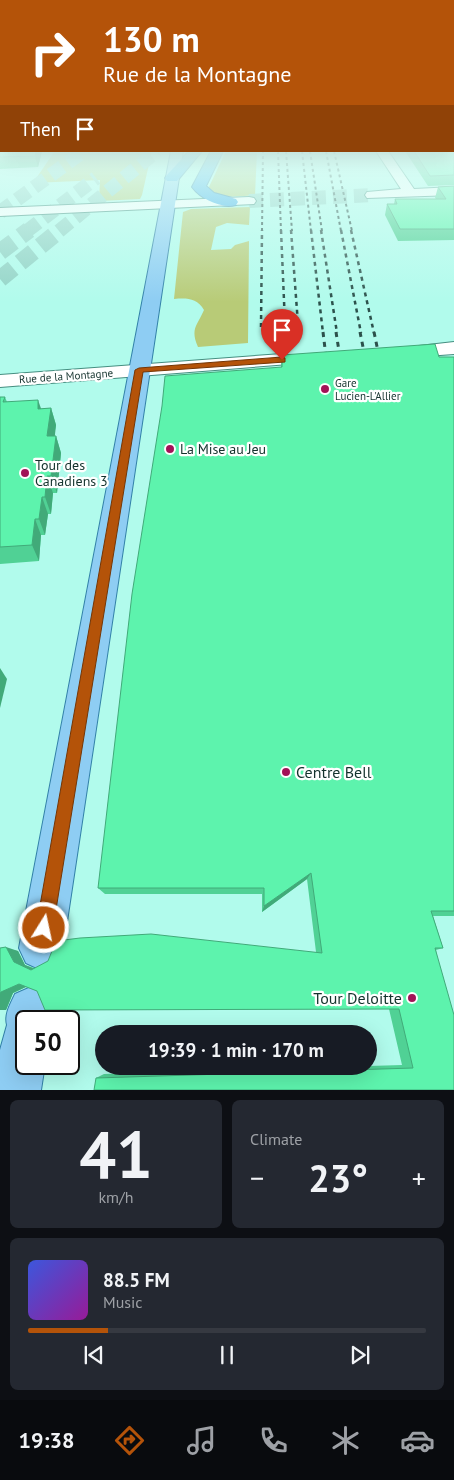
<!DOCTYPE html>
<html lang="en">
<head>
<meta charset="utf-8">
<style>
  body { margin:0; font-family:"PT Sans",sans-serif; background:#242831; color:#f1f3f6; height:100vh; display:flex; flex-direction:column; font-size:19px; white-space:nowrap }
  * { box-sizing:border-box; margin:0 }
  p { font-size:16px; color:#9ea1a6 }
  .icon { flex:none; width:28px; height:28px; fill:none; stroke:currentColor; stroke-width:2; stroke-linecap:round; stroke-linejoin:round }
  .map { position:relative; height:1090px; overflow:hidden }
  .details { display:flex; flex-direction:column; gap:10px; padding:10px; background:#0d0f14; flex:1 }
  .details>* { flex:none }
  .guide { position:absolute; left:0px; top:0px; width:455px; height:152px; box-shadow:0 5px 20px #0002; background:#b45309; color:#fff; overflow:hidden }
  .speed { position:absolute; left:15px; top:1010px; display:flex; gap:10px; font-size:25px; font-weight:700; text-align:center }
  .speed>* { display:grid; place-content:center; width:65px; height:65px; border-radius:50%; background:#171b24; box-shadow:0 5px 20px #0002; line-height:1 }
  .speed .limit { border:2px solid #111; border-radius:8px; background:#fff; color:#111 }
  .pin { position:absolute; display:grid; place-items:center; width:42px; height:42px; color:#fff; margin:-51px -21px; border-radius:50% 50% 50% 0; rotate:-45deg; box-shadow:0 0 5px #0007 }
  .pin .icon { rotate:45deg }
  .me { position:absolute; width:55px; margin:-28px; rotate:10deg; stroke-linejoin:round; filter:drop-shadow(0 0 4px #0008) }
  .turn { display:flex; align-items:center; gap:18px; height:105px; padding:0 20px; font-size:22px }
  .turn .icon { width:65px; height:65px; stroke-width:2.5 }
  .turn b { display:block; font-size:35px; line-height:42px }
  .then { display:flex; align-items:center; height:48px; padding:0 20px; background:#0003; gap:10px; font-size:19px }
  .big { font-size:38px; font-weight:800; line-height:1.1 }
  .details .widget { flex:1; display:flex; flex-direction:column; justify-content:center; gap:8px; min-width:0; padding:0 18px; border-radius:8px; background:#242831 }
  .details .dial { align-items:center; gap:0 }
  .dial b { font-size:65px; line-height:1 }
  .song { display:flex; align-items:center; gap:15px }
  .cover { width:60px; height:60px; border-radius:8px; background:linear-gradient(135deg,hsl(230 70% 55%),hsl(300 70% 35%)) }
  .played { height:5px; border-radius:2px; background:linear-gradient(90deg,#b45309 20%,#363941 20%) }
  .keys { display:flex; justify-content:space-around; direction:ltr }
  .heat { display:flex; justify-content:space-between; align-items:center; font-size:28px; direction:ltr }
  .details .tiles { flex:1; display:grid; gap:10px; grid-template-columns:1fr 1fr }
  .widget:last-child { grid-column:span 2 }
  .trip { position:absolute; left:95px; top:1025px; width:282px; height:50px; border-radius:25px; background:#171b24; box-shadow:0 5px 20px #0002; font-weight:800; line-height:50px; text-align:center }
  .tabs { display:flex; height:80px; justify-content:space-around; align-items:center; background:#090b0e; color:#9ea1a6 }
  .tabs .icon { width:35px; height:35px }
  .tabs .on { color:#b45309 }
  .tabs b { font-size:22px; color:#f1f3f6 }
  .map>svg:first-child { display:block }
  .green { fill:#b8cb77 }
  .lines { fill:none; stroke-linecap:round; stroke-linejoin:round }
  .minor-tunnel { stroke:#92d3c6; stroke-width:14; stroke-dasharray:14 7; stroke-linecap:butt }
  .highway-tunnel-far1 { stroke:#92d3c6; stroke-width:14; stroke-dasharray:14 7; stroke-linecap:butt }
  .highway-tunnel { stroke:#92d3c6; stroke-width:17; stroke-dasharray:17 9; stroke-linecap:butt }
  .minor-casing { stroke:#458e80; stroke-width:2 }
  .major-casing { stroke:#3281a8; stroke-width:2 }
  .highway-casing { stroke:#3281a8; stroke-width:2 }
  .minor { fill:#fff; fill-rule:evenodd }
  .major { fill:#8ecdf3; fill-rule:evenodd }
  .highway { fill:#42abeb; fill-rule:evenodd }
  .rail-far2 { stroke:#2c514b; stroke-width:2; stroke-dasharray:3 3; stroke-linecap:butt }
  .rail-far1 { stroke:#2c514b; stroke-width:2.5; stroke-dasharray:4 4; stroke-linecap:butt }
  .rail { stroke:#2c514b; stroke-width:3; stroke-dasharray:5 5; stroke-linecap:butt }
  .wall { fill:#50d195 }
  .shaded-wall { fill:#41aa79 }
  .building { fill:#5df3ad; stroke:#41aa79 }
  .route { fill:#b45309; stroke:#753606 }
  .poi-dot { fill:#a21257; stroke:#fff; stroke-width:2 }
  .labels { text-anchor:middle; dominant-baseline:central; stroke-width:4.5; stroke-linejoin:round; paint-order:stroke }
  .far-street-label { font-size:11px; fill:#14322d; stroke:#fff }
  .far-poi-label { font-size:11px; fill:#14322d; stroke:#fff; text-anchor:start }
  .poi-label { font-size:14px; fill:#14322d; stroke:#fff; text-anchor:start }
  .near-poi-label { font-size:16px; fill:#14322d; stroke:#fff; text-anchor:start }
</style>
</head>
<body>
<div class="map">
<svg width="454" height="1090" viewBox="0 0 454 1090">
  <rect width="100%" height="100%" fill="#b1fbec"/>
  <g class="green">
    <polygon points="152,151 142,195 140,199 99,201 100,180 33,183 54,152"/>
    <path d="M226,151H257L255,195C241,196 219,200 208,189Z"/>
    <path d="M250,207L249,225L227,223L216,227L211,250L231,249L235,245L249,241L248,343L198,347C190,329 197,326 204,310C197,298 187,298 174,299L183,212L191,209Z"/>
  </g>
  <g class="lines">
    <polyline class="minor-tunnel" points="249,201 372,195"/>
    <g class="highway-tunnel-far1">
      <polyline points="0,212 84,151"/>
      <polyline points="27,231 96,178"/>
      <polyline points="59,231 157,151"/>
    </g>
    <g class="highway-tunnel">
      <polyline points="0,252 29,230"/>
      <polyline points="0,279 60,230"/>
    </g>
    <g class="minor-casing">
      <g id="minor">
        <polygon points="376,151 388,151 414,189 454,187 454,195 367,198 365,195 367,192 401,189"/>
        <polygon points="249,197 254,198 256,201 254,204 0,216 0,208"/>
        <polygon points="454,342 454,354 426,356 419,354 416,350 419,346"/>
        <polygon points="282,354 289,356 292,360 289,364 0,387 0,375"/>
      </g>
    </g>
    <g class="major-casing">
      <g id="major">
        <polygon points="171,151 183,151 63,948 56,963 41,970 26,963 19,948"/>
        <path d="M31,987L47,994L54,1010L52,1021H26V1064H45L41,1090H0V1050L7,1025C4,1014 11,1003 15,994Z"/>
      </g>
    </g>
    <g class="highway-casing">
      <g id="highway">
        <polygon points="189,151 202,151 177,181 167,181 165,178 167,175"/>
        <path d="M211,151H223L206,186L214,193L236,199L238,202L236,205C221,209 201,199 192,187Z"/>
      </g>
    </g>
    <use href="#minor" class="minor"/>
    <use href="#major" class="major"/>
    <use href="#highway" class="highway"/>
    <g class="rail-far2">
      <polyline points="278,151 281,231"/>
      <polyline points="286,151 292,231"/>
      <polyline points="302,151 311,231"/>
      <polyline points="310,151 322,231"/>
      <polyline points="326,151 341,231"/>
      <polyline points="334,151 352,231"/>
      <polyline points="262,231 263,151"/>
    </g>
    <g class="rail-far1">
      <polyline points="281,230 285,324"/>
      <polyline points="291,230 298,324"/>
      <polyline points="311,230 323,333"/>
      <polyline points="321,230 337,333"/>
      <polyline points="341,230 361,333"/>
      <polyline points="351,230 374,333"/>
      <polyline points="261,327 262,230"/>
    </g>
    <g class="rail">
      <polyline points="323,332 327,365"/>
      <polyline points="336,332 341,364"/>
      <polyline points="360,332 366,362"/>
      <polyline points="374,332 380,361"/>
    </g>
  </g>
  <g class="wall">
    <polygon points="0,149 1,151 42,151 38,167 0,169"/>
    <polygon points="454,149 454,185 428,186 405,151 454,151"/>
    <polygon points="454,186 454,240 398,241 385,215 387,204 394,204 395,199 436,199 435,198 438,187"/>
    <polygon points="282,355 454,357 454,916 433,916 443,948 436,950 454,1090 96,1078 104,1074 402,1065 389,1009 37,991 26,987 13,993 6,1010 0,1010 0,948 18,951 25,965 34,968 316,952 307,879 262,912 262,894 105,894 98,888 281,367"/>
    <polygon points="0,397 5,397 7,402 41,409 51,408 56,425 54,436 56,436 61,453 57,493 53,493 51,514 48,514 45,535 41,535 39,561 0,564"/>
  </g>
  <g class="shaded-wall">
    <polygon points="36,151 42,151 38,167 35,156"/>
    <polygon points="38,400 44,417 38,409"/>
    <polygon points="51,408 56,425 53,453 47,436"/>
    <polygon points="56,436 61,453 57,493 51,476"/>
    <polygon points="47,476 53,493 51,514 45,497"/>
    <polygon points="42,497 48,514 45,535 39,519"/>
    <polygon points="35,519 41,535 39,561 32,545"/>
    <polygon points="0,668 7,679 0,708"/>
    <polygon points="311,873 307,879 262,912 264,906"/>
    <polygon points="6,947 18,951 25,965 42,972 31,970 14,962"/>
    <polygon points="19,984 30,985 13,993 6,1010 0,1010 0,994 1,992"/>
  </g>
  <g class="building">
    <polygon points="0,149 1,149 1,151 36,151 35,156 0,157"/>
    <polygon points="454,149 454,175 430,176 414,151 454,151"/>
    <polygon points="454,186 454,229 400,229 387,204 397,204 395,199 446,199 438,187"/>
    <polygon points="435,344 439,357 454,357 454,911 431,911 443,948 435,948 454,1015 454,1090 94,1090 96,1078 413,1068 399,1009 45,1010 37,991 19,984 1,992 0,994 0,948 6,947 14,962 31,970 48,961 56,941 80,938 151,934 322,953 311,873 264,906 264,888 98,888 132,594 162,406 165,376 282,367 282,355"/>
    <polygon points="0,397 5,397 3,402 38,400 38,409 51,408 47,436 56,436 51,476 47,476 45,497 42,497 39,519 35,519 32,545 0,547"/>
  </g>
  <linearGradient id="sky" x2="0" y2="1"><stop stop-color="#91a1ec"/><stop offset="0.49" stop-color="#dcfdf6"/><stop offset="1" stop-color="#dcfdf6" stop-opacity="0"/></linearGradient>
  <rect width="454" height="302" fill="url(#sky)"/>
  <polygon class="route" points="282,357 285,358 285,362 143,372 53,928 51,934 44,937 38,934 36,928 135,370 139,368"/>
  <g class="poi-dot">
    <circle cx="325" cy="389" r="5"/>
    <circle cx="170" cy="449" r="5"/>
    <circle cx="25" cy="473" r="5"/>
    <circle cx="286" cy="772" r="5"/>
    <circle cx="412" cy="998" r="5"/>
  </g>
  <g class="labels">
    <g class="far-street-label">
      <text transform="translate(66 376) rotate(-4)">Rue de la Montagne</text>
    </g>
    <g class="far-poi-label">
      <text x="335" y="383">Gare<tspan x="335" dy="13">Lucien-L'Allier</tspan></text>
    </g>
    <g class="poi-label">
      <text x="180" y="449">La Mise au Jeu</text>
      <text x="35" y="465">Tour des<tspan x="35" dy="16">Canadiens 3</tspan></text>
    </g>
    <g class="near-poi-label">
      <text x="296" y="772">Centre Bell</text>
      <text x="402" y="998" text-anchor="end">Tour Deloitte</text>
    </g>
  </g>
</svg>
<div class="speed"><div class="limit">50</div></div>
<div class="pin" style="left:282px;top:360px;background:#d93025"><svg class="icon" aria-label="arrive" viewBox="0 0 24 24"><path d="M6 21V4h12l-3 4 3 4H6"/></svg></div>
<svg class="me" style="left:44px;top:928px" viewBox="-20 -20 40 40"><circle r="17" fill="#b45309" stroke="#fff" stroke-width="3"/><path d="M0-11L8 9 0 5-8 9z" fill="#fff"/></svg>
<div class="trip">19:39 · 1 min · 170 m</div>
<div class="guide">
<div class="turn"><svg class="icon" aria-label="right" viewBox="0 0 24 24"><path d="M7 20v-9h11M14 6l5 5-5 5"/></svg><div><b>130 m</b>Rue de la Montagne</div></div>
<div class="then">Then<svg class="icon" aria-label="arrive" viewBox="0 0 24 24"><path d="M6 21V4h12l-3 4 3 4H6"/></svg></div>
</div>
</div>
<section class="details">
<div class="tiles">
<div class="widget dial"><b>41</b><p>km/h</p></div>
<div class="widget"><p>Climate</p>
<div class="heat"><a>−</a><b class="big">23°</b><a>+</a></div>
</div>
<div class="widget">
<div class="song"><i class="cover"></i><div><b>88.5 FM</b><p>Music</p></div></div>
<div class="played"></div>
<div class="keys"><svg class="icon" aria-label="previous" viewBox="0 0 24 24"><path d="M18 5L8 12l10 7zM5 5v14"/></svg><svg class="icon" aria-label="pause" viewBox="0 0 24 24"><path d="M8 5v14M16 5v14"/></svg><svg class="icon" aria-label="next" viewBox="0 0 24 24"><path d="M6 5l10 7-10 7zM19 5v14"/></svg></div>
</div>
</div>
</section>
<nav class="tabs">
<b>19:38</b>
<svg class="icon on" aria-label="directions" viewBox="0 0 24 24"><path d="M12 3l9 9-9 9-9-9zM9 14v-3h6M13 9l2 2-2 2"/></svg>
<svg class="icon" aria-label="music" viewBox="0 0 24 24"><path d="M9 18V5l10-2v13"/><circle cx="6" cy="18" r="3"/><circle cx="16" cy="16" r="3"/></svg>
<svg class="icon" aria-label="phone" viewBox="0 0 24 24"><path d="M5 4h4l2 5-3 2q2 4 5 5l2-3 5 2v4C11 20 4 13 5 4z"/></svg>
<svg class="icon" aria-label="climate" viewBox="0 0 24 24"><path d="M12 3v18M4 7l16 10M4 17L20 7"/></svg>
<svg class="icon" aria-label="car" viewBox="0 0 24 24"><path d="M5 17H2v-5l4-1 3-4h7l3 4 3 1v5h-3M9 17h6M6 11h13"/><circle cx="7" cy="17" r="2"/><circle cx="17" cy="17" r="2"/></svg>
</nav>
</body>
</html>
